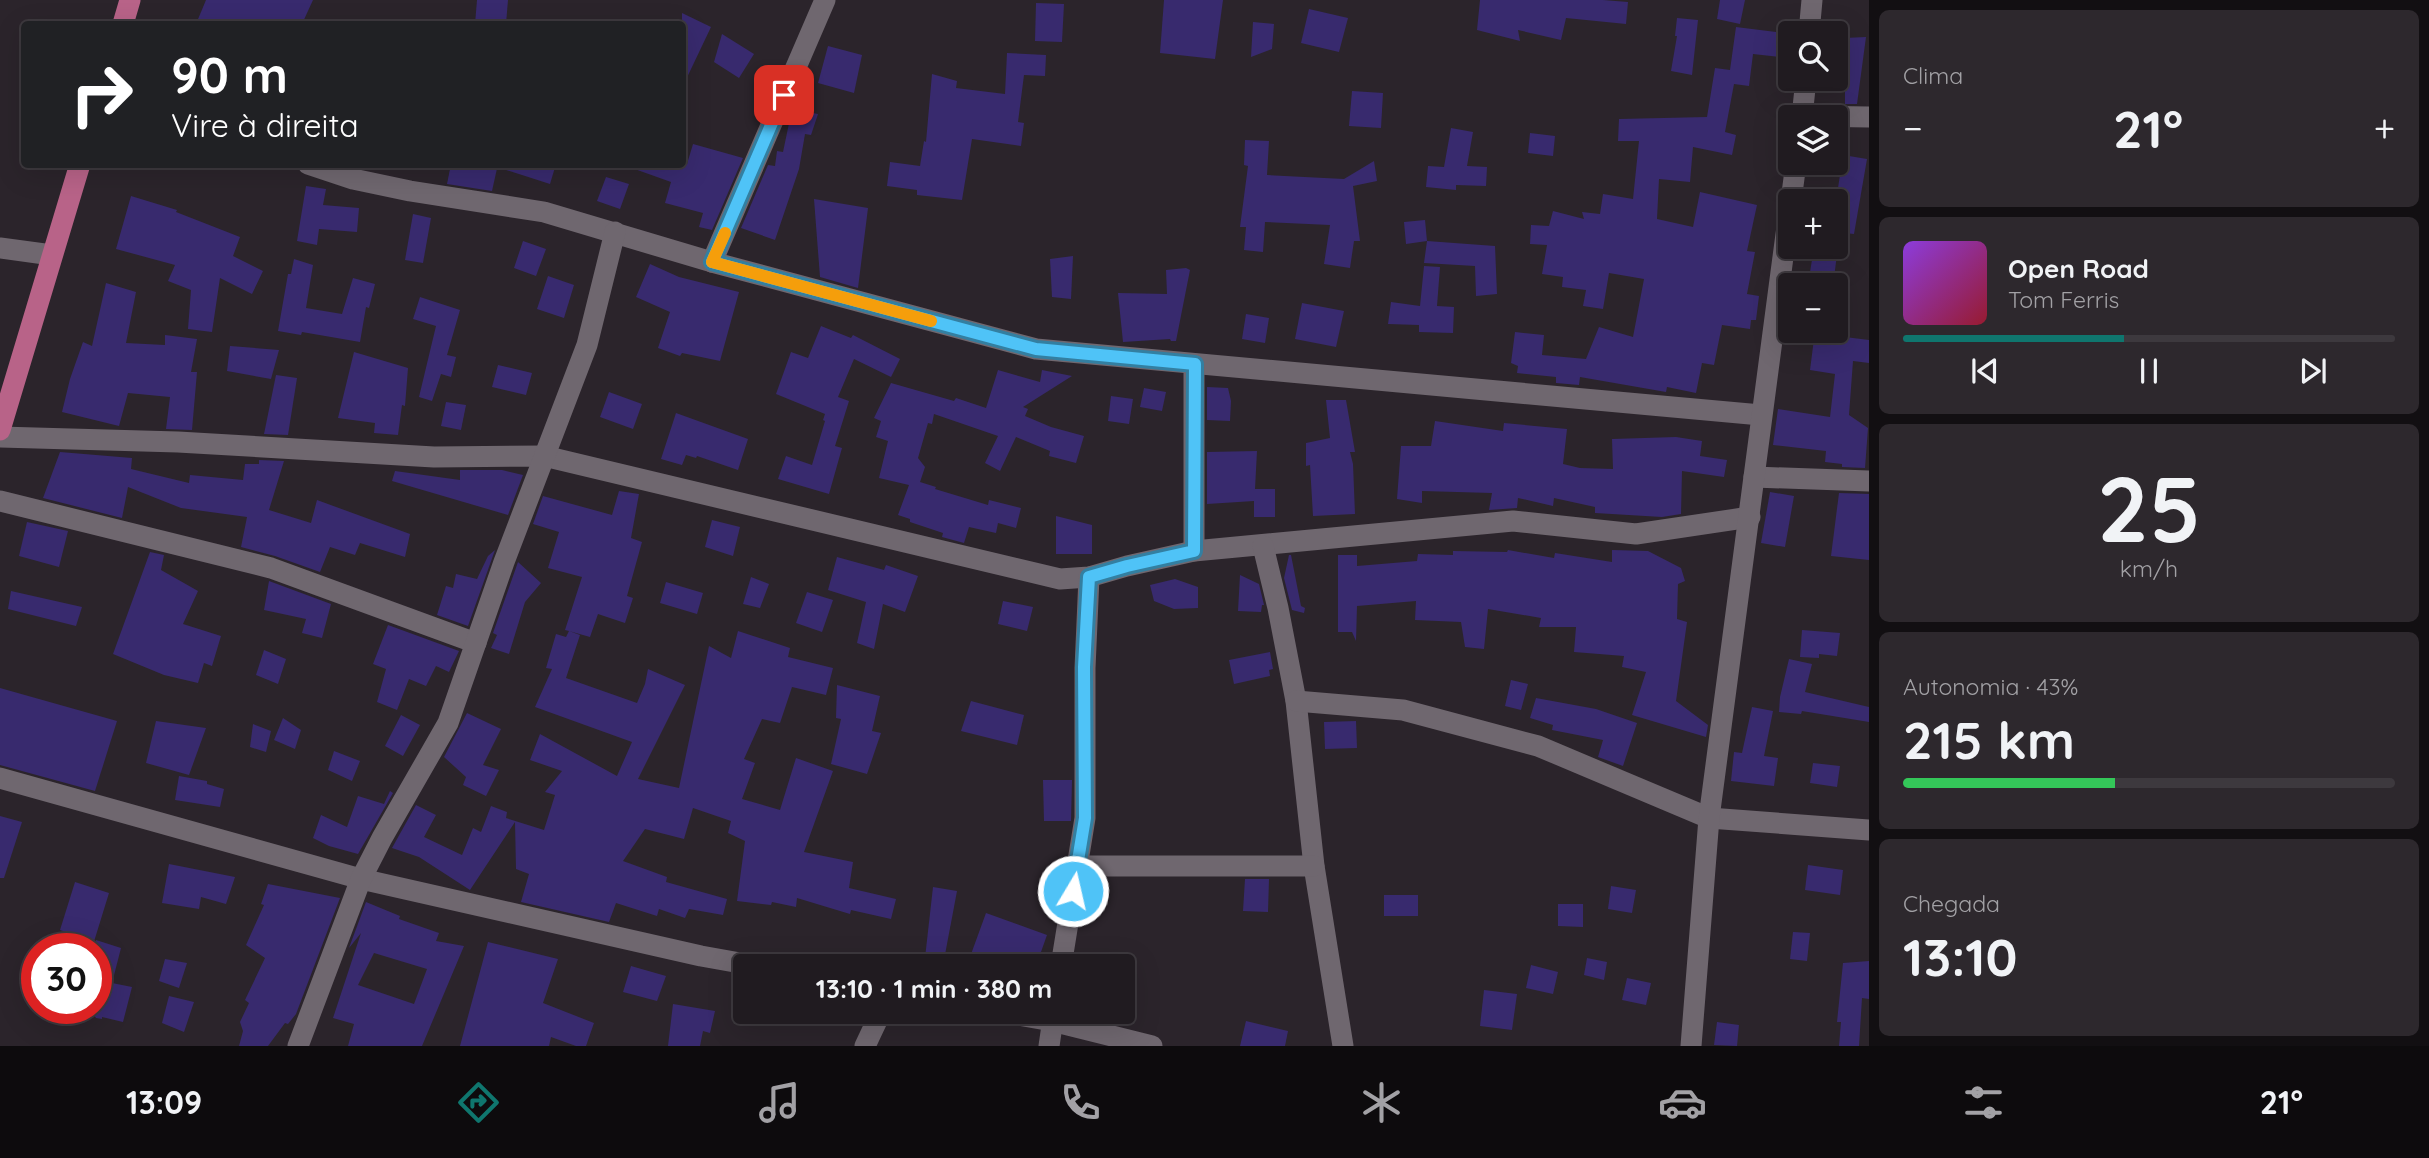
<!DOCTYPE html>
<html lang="pt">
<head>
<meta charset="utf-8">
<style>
  body { margin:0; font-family:Quicksand,sans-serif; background:#2d282d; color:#f1f3f6; height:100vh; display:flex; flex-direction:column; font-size:26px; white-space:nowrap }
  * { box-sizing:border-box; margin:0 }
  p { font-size:23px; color:#a2a1a5 }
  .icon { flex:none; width:38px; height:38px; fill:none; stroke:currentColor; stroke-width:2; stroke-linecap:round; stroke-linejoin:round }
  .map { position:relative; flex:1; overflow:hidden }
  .details { display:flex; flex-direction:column; gap:10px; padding:10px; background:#120f12; width:560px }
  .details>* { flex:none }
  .hud { position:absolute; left:21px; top:21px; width:665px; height:147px; border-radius:7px; box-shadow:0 7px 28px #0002,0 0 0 2px #3d393e; background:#202124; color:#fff; overflow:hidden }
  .buttons { position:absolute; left:1778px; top:21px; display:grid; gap:14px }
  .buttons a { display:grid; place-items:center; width:70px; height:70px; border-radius:7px; background:#201b20; box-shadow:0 7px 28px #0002,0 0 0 2px #3d393e; font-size:35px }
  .speed { position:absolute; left:21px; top:933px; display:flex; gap:14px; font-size:35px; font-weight:700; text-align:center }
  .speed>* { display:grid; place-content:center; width:91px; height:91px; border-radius:50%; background:#201b20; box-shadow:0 7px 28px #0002,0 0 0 2px #3d393e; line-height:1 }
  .speed .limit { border:10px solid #d22; background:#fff; color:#111 }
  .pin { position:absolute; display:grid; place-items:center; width:60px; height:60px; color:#fff; margin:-30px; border-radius:14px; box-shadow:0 4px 10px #0006 }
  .me { position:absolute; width:77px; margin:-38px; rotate:9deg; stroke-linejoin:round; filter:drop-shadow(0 0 5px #0008) }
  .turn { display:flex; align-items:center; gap:24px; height:147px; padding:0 35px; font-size:32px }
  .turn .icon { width:91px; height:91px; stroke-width:2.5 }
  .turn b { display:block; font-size:49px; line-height:60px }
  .big { font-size:52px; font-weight:800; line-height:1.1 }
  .details .widget { flex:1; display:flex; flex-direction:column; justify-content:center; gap:10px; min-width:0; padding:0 24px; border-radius:10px; background:#2d282d }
  .details .dial { align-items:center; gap:0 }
  .dial b { font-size:91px; line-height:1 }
  .song { display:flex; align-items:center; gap:21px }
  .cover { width:84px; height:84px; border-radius:10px; background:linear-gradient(135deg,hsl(270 70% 55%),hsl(350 70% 35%)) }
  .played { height:7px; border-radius:4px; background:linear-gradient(90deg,#0f766e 45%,#3d393e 45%) }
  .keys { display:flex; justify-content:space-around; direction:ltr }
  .heat { display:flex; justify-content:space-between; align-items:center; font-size:38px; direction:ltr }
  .charge { height:10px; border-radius:5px; background:linear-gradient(90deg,#34c759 43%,#3d393e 0) }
  .trip { position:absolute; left:733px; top:954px; width:402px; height:70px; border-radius:7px; background:#201b20; box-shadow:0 7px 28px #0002,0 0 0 2px #3d393e; font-weight:800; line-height:70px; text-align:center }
  .dock { display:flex; height:112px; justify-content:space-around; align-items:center; background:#0d0b0d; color:#a2a1a5 }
  .dock .icon { width:49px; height:49px }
  .dock .current { color:#0f766e }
  .dock b { font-size:32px; color:#f1f3f6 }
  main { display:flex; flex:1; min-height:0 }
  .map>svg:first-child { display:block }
  .building { fill:#382a6e; fill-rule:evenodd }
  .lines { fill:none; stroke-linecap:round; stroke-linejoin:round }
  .minor { stroke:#6f676f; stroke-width:21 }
  .major { stroke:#b86388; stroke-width:21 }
  .route-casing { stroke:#337fa1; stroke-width:18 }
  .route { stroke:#4fc3f7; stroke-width:12 }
  .slow { stroke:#f59e0b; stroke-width:12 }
</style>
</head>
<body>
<main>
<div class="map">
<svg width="1869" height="1046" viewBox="0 0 1869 1046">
  <rect width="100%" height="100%" fill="#2b242b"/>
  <g class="building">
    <polygon points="206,0 313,0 302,24 196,24"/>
    <polygon points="477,0 508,0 506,24 475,24"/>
    <polygon points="1164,0 1223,0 1215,59 1160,53"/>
    <polygon points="1480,0 1603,0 1628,2 1626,24 1566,18 1561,40 1518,30 1520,41 1477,30"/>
    <polygon points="1720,0 1745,0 1740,24 1717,19"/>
    <polygon points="1036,3 1064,4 1062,42 1035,41"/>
    <polygon points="1309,9 1348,18 1339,52 1301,43"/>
    <polygon points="682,13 711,27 682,88"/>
    <polygon points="1677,18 1698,20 1692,75 1671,71 1677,36 1675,36"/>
    <polygon points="1253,22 1274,24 1272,49 1251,57"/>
    <polygon points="1736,27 1784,33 1781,57 1753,54 1749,86 1734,84 1725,132 1736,135 1732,155 1693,147 1690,182 1659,179 1657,219 1693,227 1700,192 1757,205 1747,251 1755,252 1747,294 1759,296 1756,320 1751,320 1750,329 1722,325 1714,365 1702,363 1696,393 1667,387 1666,392 1580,377 1579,385 1556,383 1556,377 1517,373 1518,366 1511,363 1515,332 1544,335 1542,355 1586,359 1599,327 1633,337 1644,279 1609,273 1603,309 1583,306 1586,290 1562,287 1563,277 1542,274 1547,245 1530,244 1531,225 1549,226 1553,211 1584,219 1582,212 1600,214 1603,194 1633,199 1639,141 1618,141 1619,119 1707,117 1715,68 1730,70"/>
    <polygon points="722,34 754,54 739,78 714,62"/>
    <polygon points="1866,37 1857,104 1845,104 1845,91 1836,89 1836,66 1844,68 1844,38"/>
    <polygon points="828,46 862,55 854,93 818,83"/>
    <polygon points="1007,53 1046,55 1045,76 1024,75 1018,122 1024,123 1021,146 972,139 962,200 917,195 917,190 887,186 890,162 920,166 924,141 926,142 932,74 957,81 956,88 1005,94"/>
    <polygon points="1352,91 1383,93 1381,128 1349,126"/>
    <polygon points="792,109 818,114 811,135 805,134 799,169 775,240 741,228 768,165 775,166 777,151 783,152"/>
    <polygon points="1451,128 1473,132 1467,166 1487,167 1486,186 1456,185 1456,190 1426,187 1428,166 1444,167"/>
    <polygon points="1530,133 1555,136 1553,156 1528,153"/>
    <polygon points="1245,140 1269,141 1267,175 1344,179 1374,161 1377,181 1353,186 1360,241 1354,241 1350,268 1324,264 1330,225 1265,222 1263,252 1244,250 1246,227 1240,227 1248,166 1244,165"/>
    <polygon points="693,144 743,158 712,230 699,227 703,213 665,203 671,182 629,167 630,164 687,164"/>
    <polygon points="1843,155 1867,159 1854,234 1836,232 1836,188 1838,188"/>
    <polygon points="451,164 498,164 492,191 447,184"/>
    <polygon points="500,164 556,164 550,184 500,168"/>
    <polygon points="606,177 629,184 620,209 597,201"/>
    <polygon points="306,186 326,189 323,205 359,208 357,232 319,229 317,245 297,241"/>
    <polygon points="131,196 177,210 176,212 240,237 233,256 263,271 252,294 220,278 212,332 188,329 191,290 168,281 175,265 116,249"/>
    <polygon points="814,199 868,208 858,288 820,277"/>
    <polygon points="413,214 431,218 423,263 405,260"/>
    <polygon points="1425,220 1427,241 1406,244 1404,222"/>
    <polygon points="523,241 546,249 536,276 514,268"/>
    <polygon points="1427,241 1495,246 1497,294 1476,296 1475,266 1424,263"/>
    <polygon points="1814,247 1838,247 1833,285 1808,285"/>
    <polygon points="1073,256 1071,299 1052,297 1050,259"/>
    <polygon points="294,259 313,265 306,308 342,314 353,278 375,284 369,308 366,307 360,342 302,332 301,335 278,331 288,274 291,274"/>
    <polygon points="650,264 679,277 739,292 720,361 682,353 680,356 658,348 670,312 636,297"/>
    <polygon points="1424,266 1440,267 1437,306 1454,307 1453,333 1419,332 1419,325 1388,324 1391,302 1420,306"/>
    <polygon points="1186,268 1190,270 1176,341 1171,341 1170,339 1123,342 1118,293 1167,294 1166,270"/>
    <polygon points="548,276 574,285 564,318 537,309"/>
    <polygon points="106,283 136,292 126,343 165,345 165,335 197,339 191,372 197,372 192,430 166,429 170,397 128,393 119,426 62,412 70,379 83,342 92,346"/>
    <polygon points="420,297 460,310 447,355 456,357 451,377 441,374 432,401 419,397 436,326 413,319"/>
    <polygon points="1302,303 1344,311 1336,347 1295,339"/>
    <polygon points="1246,314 1269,318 1265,343 1242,339"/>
    <polygon points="821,326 851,338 853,335 900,359 891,377 854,359 838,397 849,401 835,446 842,448 829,494 778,479 786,456 812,465 825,421 823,420 825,414 776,394 791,352 808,358"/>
    <polygon points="1815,331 1846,331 1845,337 1869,340 1869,363 1853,361 1849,415 1868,428 1865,468 1842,467 1842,464 1825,462 1826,451 1773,445 1778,409 1830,417 1835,374 1810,370"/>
    <polygon points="230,346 279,350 271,379 227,371"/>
    <polygon points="354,352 408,368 405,406 402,405 398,435 374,433 375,423 338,418"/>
    <polygon points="498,365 532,373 526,395 492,387"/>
    <polygon points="998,370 1040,382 1042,370 1072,376 1023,407 1028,409 1025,416 1051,427 1084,436 1076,463 1049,456 1050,451 1016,437 1000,471 985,463 998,436 934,414 932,424 928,423 918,458 925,467 920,482 936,487 935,489 988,505 989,500 1021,508 1016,528 998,523 996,533 969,527 964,543 942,537 943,533 910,522 910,519 898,515 909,485 879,478 888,441 876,437 881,421 874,418 891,383 954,401 956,398 986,408"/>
    <polygon points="276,375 297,378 288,435 264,434"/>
    <polygon points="1207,387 1228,388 1231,401 1230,421 1207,420"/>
    <polygon points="1144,388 1166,392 1162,411 1140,407"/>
    <polygon points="609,392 642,404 633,429 600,417"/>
    <polygon points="1111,396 1133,399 1129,424 1108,421"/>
    <polygon points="1326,400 1346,400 1355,452 1350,452 1353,464 1355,514 1313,516 1310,465 1306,466 1306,443 1330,438"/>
    <polygon points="446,402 466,405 461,430 441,426"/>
    <polygon points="676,413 748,439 738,470 697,456 696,458 686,455 682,465 661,459"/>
    <polygon points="1435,421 1503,431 1504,423 1567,429 1563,464 1580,468 1613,469 1612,439 1676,437 1702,441 1700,456 1727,460 1724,477 1682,471 1681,514 1662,517 1595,513 1595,507 1554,498 1553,506 1518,498 1517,508 1489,510 1492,493 1422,491 1422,503 1397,499 1401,446 1431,446"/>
    <polygon points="1257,451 1255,489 1275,489 1275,517 1254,517 1254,501 1207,504 1207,452"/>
    <polygon points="60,452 132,458 131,469 189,483 190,475 243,480 245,464 259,464 259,460 284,461 269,510 311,523 317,500 410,534 405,557 360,543 355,555 330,547 320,572 275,556 241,547 247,517 181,508 128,487 122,518 43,498"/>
    <polygon points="460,470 502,470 523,475 508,515 392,481 395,471 460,480"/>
    <polygon points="619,491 639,494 631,538 642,542 627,596 633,598 625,623 598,614 590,637 569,631 580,635 566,678 637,703 645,684 648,669 685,685 638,779 679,788 709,646 731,658 738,631 790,648 788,657 833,668 826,695 792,687 780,723 762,719 744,759 755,763 742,799 780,810 796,758 833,771 804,852 853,862 849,888 896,899 891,919 851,910 850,914 797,898 796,907 772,902 771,905 737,901 745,841 728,833 731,821 693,808 684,839 645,829 623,861 667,877 666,882 727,899 723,915 689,909 685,918 659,909 657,916 616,903 609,922 521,902 529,874 516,869 515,822 470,890 419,857 392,848 416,805 436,815 424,837 462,855 473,828 481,832 491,806 507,812 506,818 544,830 555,795 545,792 562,771 530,760 540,734 617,776 632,742 535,707 552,669 546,668 556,634 566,637 569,631 565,630 582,577 548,568 559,532 533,524 543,496 612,515"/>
    <polygon points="1770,492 1794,496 1785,547 1761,543"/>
    <polygon points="1839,493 1869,494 1869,560 1831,556"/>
    <polygon points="1056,516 1092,525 1092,554 1056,554"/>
    <polygon points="712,520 740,527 733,556 705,547"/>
    <polygon points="27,522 68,531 59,567 19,556"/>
    <polygon points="495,550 468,626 437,615 446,586 453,588 456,574 477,579 488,556"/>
    <polygon points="1508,550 1554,558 1555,553 1612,562 1612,550 1648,551 1681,568 1685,581 1678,584 1677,619 1687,622 1676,701 1708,725 1706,737 1632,715 1646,672 1622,667 1624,656 1574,652 1576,627 1539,627 1541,618 1488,609 1484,649 1465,647 1461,622 1415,620 1416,601 1357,606 1356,641 1352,632 1338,632 1338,555 1357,555 1357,566 1417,561 1418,554 1453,555 1453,551 1507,552"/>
    <polygon points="150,552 164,555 161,570 198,591 183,624 221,636 212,666 204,663 198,683 164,675 113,654"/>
    <polygon points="1289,555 1291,555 1301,606 1305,608 1304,613 1292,610 1284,578"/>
    <polygon points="837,557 884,570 886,565 918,576 905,612 883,604 874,649 857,643 866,602 828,590"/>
    <polygon points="518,562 541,583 525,602 509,654 491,648 497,635 493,633"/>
    <polygon points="1240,575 1259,584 1264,605 1262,605 1261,612 1238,611"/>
    <polygon points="751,577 769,584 760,608 743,604"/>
    <polygon points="1175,579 1198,587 1198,608 1174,609 1154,601 1150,585"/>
    <polygon points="269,581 331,604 322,638 302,633 306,619 264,610"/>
    <polygon points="666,582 703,593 697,614 660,603"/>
    <polygon points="11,591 82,607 76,626 8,609"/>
    <polygon points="807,592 833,600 822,632 796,623"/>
    <polygon points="1003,601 1033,607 1027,631 998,624"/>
    <polygon points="388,625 459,651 449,672 436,666 426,686 409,679 397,710 377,702 386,669 373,664"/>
    <polygon points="1802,630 1840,633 1837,656 1819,654 1819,658 1800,657"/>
    <polygon points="264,650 286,659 278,684 256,675"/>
    <polygon points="1270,652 1273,669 1269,670 1270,676 1234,684 1229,660"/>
    <polygon points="1789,659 1812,664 1805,692 1869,707 1869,722 1802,711 1801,714 1779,712 1780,697"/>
    <polygon points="1511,680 1528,684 1521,710 1505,706"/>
    <polygon points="837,685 880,696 872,731 881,733 867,774 831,764 841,719 836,718"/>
    <polygon points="0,688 117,721 95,791 0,765"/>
    <polygon points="1536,698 1596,709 1637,723 1623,766 1598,757 1603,740 1552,730 1553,725 1530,718"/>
    <polygon points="971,701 1024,715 1017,745 961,731"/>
    <polygon points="1752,707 1773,711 1764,756 1778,758 1774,786 1731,781 1734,752 1742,753"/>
    <polygon points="467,713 501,729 483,765 499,770 486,796 463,785 466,777 444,757"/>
    <polygon points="401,715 420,725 403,756 385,746"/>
    <polygon points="283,718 301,730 295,749 274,740"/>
    <polygon points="156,721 206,728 189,775 146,763"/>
    <polygon points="1356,721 1357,748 1325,749 1324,722"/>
    <polygon points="253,724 271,731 266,752 250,747"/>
    <polygon points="334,751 360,761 352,781 328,770"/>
    <polygon points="1813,763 1840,766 1837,787 1810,783"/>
    <polygon points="179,776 207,781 207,784 224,789 220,807 175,800"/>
    <polygon points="1043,780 1072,780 1071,821 1044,821"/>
    <polygon points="390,791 393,793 358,854 329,846 313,838 321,815 347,827 358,796 384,804"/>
    <polygon points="0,816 22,822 4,878 0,878"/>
    <polygon points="169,864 235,877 226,904 201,897 199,909 162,903"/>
    <polygon points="1808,865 1843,870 1840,895 1805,890"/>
    <polygon points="1245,879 1269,879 1268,912 1243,911"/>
    <polygon points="75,882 109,893 92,948 71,948 75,935 60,930"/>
    <polygon points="268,884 340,898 296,1014 288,1024 285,1023 268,1046 239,1046 243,1031 240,1022 249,1003 245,1000 265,958 246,945 264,905 261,904"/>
    <polygon points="1611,886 1636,890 1632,913 1608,909"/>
    <polygon points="933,887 957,891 944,960 925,958"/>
    <rect x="1384" y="895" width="34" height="21"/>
    <path d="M366,902L400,916L399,919L439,933L436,941L464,946L422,1046H348L354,1024L333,1018L361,933L349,948ZM374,953L427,969L414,1004L358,985Z"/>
    <polygon points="1558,904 1583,904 1583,927 1558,926"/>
    <polygon points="986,913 1047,935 1036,966 987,966 970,957"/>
    <polygon points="1793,932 1810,933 1807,961 1790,959"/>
    <polygon points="96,940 121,948 112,983 132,987 123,1022 102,1017 102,1019 96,1018 94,1015 96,1008"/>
    <polygon points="488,942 558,959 543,1003 594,1023 586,1046 576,1046 551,1037 549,1046 460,1046"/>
    <polygon points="1587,958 1607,962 1604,980 1584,975"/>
    <polygon points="165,959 187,963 179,988 159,981"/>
    <polygon points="1869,961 1869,999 1862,998 1859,1046 1839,1046 1841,1022 1837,1022 1843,963"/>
    <polygon points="1531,965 1558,972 1553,994 1526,988"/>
    <polygon points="631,966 666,976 657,1001 623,992"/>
    <polygon points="1627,978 1651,983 1646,1005 1622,1000"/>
    <polygon points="1484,990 1517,994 1512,1030 1480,1026"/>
    <polygon points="169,996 194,1002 184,1032 162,1023"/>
    <polygon points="673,1004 715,1011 710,1033 703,1031 700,1046 668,1046"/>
    <polygon points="1246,1021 1288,1031 1285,1046 1240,1046"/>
    <polygon points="1717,1022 1739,1025 1737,1046 1714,1045"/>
  </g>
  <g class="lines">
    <g class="minor">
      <polyline points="1809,33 1812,0"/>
      <polyline points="1803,116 1869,117"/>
      <polyline points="1802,117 1806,79"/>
      <polyline points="308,164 353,179 410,191 544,212 712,262 1036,349 1761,415"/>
      <polyline points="1791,201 1796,163"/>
      <polyline points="0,248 52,255"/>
      <polyline points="712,262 825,0"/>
      <polyline points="0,437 178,442 434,457 544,456 1060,579 1089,577 1127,566 1194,551 1513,521 1636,534 1750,517"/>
      <polyline points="1754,477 1869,481"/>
      <polyline points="0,501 271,568 476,643"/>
      <polyline points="1263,546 1278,608 1296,701 1314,866 1343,1046"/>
      <polyline points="1194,551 1194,364"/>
      <polyline points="1296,701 1403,710 1538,746 1709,818 1869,830"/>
      <polyline points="0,778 361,879 701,956 757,966"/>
      <polyline points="1077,866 1314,866"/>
      <polyline points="1061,966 1085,818 1085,668 1089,577"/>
      <polyline points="1001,1012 1052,1021 1152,1046"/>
      <polyline points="298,1046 361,879 382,838 448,723 504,562 587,345 615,232"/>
      <polyline points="865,1046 881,1012"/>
      <polyline points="1049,1046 1054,1012"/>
      <polyline points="1691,1046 1709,818 1790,204"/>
    </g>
    <g class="major">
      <polyline points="123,24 130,0"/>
      <polyline points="0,430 80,164"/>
    </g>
  </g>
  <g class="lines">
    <g class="route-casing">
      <polyline id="route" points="784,95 712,262 1036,349 1195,364 1194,551 1127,566 1089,577 1084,667 1085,818 1073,891"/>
    </g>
    <use href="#route" class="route"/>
    <polyline class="slow" points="725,233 712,262 931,321"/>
  </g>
</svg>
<div class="buttons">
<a><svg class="icon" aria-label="search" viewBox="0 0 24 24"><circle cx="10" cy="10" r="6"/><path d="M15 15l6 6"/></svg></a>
<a><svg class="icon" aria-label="layers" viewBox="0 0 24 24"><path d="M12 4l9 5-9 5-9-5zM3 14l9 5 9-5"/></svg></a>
<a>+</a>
<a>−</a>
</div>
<div class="speed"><div class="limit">30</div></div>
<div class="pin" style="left:784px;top:95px;background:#d93025"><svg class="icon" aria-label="arrive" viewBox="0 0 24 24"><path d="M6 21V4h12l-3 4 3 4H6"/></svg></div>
<svg class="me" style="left:1073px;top:891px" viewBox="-20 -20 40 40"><circle r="17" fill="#4fc3f7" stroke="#fff" stroke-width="3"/><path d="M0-11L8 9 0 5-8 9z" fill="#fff"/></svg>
<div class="trip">13:10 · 1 min · 380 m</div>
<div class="hud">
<div class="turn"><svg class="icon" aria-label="right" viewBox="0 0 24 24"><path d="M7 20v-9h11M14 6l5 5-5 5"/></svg><div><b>90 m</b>Vire à direita</div></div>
</div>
</div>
<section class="details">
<div class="widget"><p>Clima</p>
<div class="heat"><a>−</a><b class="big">21°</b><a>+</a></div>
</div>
<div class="widget">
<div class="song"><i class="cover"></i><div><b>Open Road</b><p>Tom Ferris</p></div></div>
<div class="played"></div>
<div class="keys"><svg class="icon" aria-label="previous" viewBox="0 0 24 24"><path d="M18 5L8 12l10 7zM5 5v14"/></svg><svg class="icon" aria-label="pause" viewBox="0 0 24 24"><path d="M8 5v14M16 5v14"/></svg><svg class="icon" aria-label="next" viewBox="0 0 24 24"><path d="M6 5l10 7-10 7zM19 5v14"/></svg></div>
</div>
<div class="widget dial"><b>25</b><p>km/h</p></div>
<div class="widget"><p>Autonomia · 43%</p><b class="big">215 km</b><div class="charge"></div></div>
<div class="widget"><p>Chegada</p><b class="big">13:10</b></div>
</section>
</main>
<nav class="dock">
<b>13:09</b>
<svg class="icon current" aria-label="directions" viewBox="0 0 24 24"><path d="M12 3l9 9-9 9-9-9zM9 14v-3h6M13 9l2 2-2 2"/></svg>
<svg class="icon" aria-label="music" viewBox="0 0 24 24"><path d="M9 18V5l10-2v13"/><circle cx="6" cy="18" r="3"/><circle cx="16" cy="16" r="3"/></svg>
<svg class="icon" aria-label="phone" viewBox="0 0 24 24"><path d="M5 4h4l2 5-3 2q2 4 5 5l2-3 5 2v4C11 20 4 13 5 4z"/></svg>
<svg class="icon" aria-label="climate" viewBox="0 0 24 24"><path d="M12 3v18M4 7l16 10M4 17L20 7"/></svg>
<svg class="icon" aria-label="car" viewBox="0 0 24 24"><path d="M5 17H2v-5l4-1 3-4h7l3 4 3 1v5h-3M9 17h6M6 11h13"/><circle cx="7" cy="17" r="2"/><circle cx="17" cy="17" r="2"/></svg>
<svg class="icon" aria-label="filters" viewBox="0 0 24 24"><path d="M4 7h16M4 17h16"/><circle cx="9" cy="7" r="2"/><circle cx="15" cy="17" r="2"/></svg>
<b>21°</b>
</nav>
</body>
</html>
